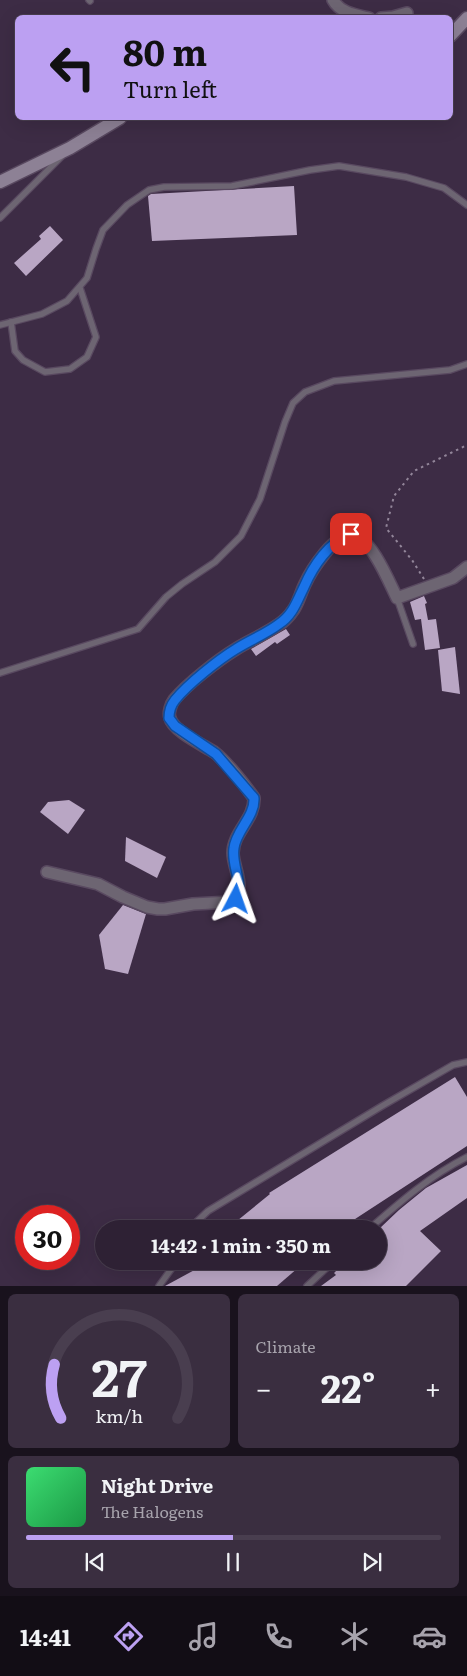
<!DOCTYPE html>
<html lang="en">
<head>
<meta charset="utf-8">
<style>
  body { margin:0; font-family:Literata,serif; background:#3a2e40; color:#f1f3f6; height:100vh; display:flex; flex-direction:column; font-size:19px; white-space:nowrap }
  * { box-sizing:border-box; margin:0 }
  p { font-size:16px; color:#a7a3ac }
  .icon { flex:none; width:28px; height:28px; fill:none; stroke:currentColor; stroke-width:2; stroke-linecap:round; stroke-linejoin:round }
  .map { position:relative; height:1286px; overflow:hidden }
  .side { display:flex; flex-direction:column; gap:8px; padding:8px; background:#19121d; flex:1 }
  .side>* { flex:none }
  .banner { position:absolute; left:15px; top:15px; width:438px; height:105px; border-radius:8px; box-shadow:0 5px 20px #0002,0 0 0 1px #493e4f; background:#bca0f2; color:#111; overflow:hidden }
  .speed { position:absolute; left:15px; top:1205px; display:flex; gap:10px; font-size:25px; font-weight:700; text-align:center }
  .speed>* { display:grid; place-content:center; width:65px; height:65px; border-radius:50%; background:#2e2134; box-shadow:0 5px 20px #0002,0 0 0 1px #493e4f; line-height:1 }
  .speed .limit { border:8px solid #d22; background:#fff; color:#111 }
  .pin { position:absolute; display:grid; place-items:center; width:42px; height:42px; color:#fff; margin:-21px; border-radius:10px; box-shadow:0 2px 8px #0006 }
  .me { position:absolute; width:55px; margin:-28px; rotate:4deg; stroke-linejoin:round; filter:drop-shadow(0 0 4px #0008) }
  .turn { display:flex; align-items:center; gap:18px; height:105px; padding:0 25px; font-size:22px }
  .turn .icon { width:65px; height:65px; stroke-width:2.5 }
  .turn b { display:block; font-size:35px; line-height:42px }
  .big { font-size:38px; font-weight:700; line-height:1.1 }
  .side .card { flex:1; display:flex; flex-direction:column; justify-content:center; gap:8px; min-width:0; padding:0 18px; border-radius:8px; background:#3a2e40 }
  .side .dial { align-items:center; gap:0 }
  .dial svg { height:130px; overflow:visible; fill:none; stroke:#493e4f; stroke-width:7; stroke-linecap:round; text-anchor:middle }
  .dial text { fill:#f1f3f6; stroke:none }
  .song { display:flex; align-items:center; gap:15px }
  .cover { width:60px; height:60px; border-radius:8px; background:linear-gradient(135deg,hsl(140 70% 55%),hsl(140 70% 35%)) }
  .played { height:5px; border-radius:2px; background:linear-gradient(90deg,#bca0f2 50%,#493e4f 50%) }
  .keys { display:flex; justify-content:space-around; direction:ltr }
  .heat { display:flex; justify-content:space-between; align-items:center; font-size:28px; direction:ltr }
  .side .tiles { flex:1; display:grid; gap:8px; grid-template-columns:1fr 1fr }
  .card:last-child { grid-column:span 2 }
  .trip { position:absolute; left:95px; top:1220px; width:292px; height:50px; border-radius:25px; background:#2e2134; box-shadow:0 5px 20px #0002,0 0 0 1px #493e4f; font-weight:700; line-height:50px; text-align:center }
  .dock { display:flex; height:80px; justify-content:space-around; align-items:center; background:#120d15; color:#a7a3ac }
  .dock .icon { width:35px; height:35px }
  .dock .current { color:#bca0f2 }
  .dock b { font-size:22px; color:#f1f3f6 }
  .map>svg:first-child { display:block }
  .building { fill:#b9a6c4 }
  .lines { fill:none; stroke-linecap:round; stroke-linejoin:round }
  .lane-casing { stroke:#594960; stroke-width:8 }
  .street-casing { stroke:#594960; stroke-width:14 }
  .secondary-casing { stroke:#594960; stroke-width:15 }
  .path { stroke:#928599; stroke-width:2; stroke-dasharray:2.5 4; stroke-linecap:butt }
  .lane { stroke:#6d6572; stroke-width:5.5 }
  .street { stroke:#6d6572; stroke-width:11 }
  .secondary { stroke:#8d8195; stroke-width:12 }
  .route-casing { stroke:#114b97; stroke-width:12 }
  .route { stroke:#1a73e8; stroke-width:9 }
</style>
</head>
<body>
<div class="map">
<svg width="467" height="1286" viewBox="0 0 467 1286">
  <rect width="100%" height="100%" fill="#3d2c45"/>
  <g class="building">
    <polygon points="294,186 297,235 152,241 148,196 151,194"/>
    <polygon points="50,226 63,240 26,276 14,263 41,239 39,236"/>
    <polygon points="424,596 427,603 425,604 428,620 436,619 440,648 425,650 421,619 415,620 410,602"/>
    <polygon points="286,629 290,635 277,644 275,642 256,656 251,649"/>
    <polygon points="455,647 460,694 442,691 438,650"/>
    <polygon points="69,800 85,810 68,834 40,812 48,802"/>
    <polygon points="126,837 166,857 157,878 125,861"/>
    <polygon points="123,905 146,914 128,974 105,969 99,935"/>
    <polygon points="455,1077 467,1097 467,1146 352,1221 356,1229 227,1229 270,1194 269,1193"/>
    <polygon points="467,1165 467,1198 420,1231 441,1251 406,1286 321,1286 336,1275 334,1273 346,1261 379,1261 379,1229 399,1210 426,1188"/>
    <polygon points="211,1261 306,1261 277,1286 165,1286"/>
  </g>
  <g class="lines">
    <g class="lane-casing">
      <g id="lane">
        <polyline points="89,0 90,1"/>
        <polyline points="0,218 62,156"/>
        <polyline points="11,322 15,351 23,360 45,372 70,369 87,357 96,337 80,288"/>
        <polyline points="0,325 42,314 67,301 87,278 96,249 103,230 127,205 149,190 164,187 232,186 310,170 339,166 406,177 444,188 467,205"/>
        <polyline points="397,598 413,644"/>
        <polyline points="0,673 138,629 166,597 182,584 215,562 241,536 260,499 285,422 293,403 305,392 334,381 450,370 467,364"/>
        <polyline points="189,1229 208,1211 382,1106 453,1065 467,1062"/>
        <path d="M369,1229C400,1202 431,1175 467,1157"/>
        <polyline points="159,1286 177,1261"/>
        <polyline points="307,1286 334,1261"/>
      </g>
    </g>
    <g class="street-casing">
      <g id="street">
        <path d="M333,0C340,13 356,15 369,18"/>
        <polyline points="381,18 393,17 407,13"/>
        <path d="M47,872L98,884L123,897L147,907L158,909H165L193,904L231,902C248,891 233,868 233,853C233,832 255,819 254,798C245,785 226,761 214,752C203,745 173,731 170,718C168,713 171,704 174,700C187,684 218,660 236,649C249,641 265,634 278,625C285,621 290,615 294,609C299,601 301,592 305,584C311,571 335,532 353,535C372,539 389,582 397,598L453,578L467,567"/>
      </g>
    </g>
    <g class="secondary-casing">
      <g id="secondary">
        <polyline points="450,36 467,18"/>
        <polyline points="0,182 70,148 120,118"/>
      </g>
    </g>
    <polyline class="path" points="424,579 412,560 386,528 394,496 414,471 467,445"/>
    <use href="#lane" class="lane"/>
    <use href="#street" class="street"/>
    <use href="#secondary" class="secondary"/>
  </g>
  <g class="lines">
    <g class="route-casing">
      <path id="route" d="M236,899C244,882 231,866 234,848C236,830 255,817 254,798L216,754L175,726L169,718C169,712 171,705 175,700C188,684 218,660 236,649C250,640 266,634 279,624C293,615 297,601 304,587C313,566 329,542 351,534"/>
    </g>
    <use href="#route" class="route"/>
  </g>
</svg>
<div class="speed"><div class="limit">30</div></div>
<div class="pin" style="left:351px;top:534px;background:#d93025"><svg class="icon" aria-label="arrive" viewBox="0 0 24 24"><path d="M6 21V4h12l-3 4 3 4H6"/></svg></div>
<svg class="me" style="left:236px;top:899px" viewBox="-20 -20 40 40"><path d="M0-17L14 15 0 8-14 15z" fill="#1a73e8" stroke="#fff" stroke-width="4"/></svg>
<div class="trip">14:42 · 1 min · 350 m</div>
<div class="banner">
<div class="turn"><svg class="icon" aria-label="left" viewBox="0 0 24 24"><path d="M17 20v-9H6M10 6l-5 5 5 5"/></svg><div><b>80 m</b>Turn left</div></div>
</div>
</div>
<section class="side">
<div class="tiles">
<div class="card dial"><svg viewBox="0 0 100 80">
<path d="M14 69A42 42 0 1 1 86 69"/>
<path d="M14 69A42 42 0 0 1 10 36" stroke="#bca0f2"/>
<text x="50" y="56" font-size="32" font-weight="700">27</text>
<text x="50" y="72" font-size="11">km/h</text>
</svg></div>
<div class="card"><p>Climate</p>
<div class="heat"><a>−</a><b class="big">22°</b><a>+</a></div>
</div>
<div class="card">
<div class="song"><i class="cover"></i><div><b>Night Drive</b><p>The Halogens</p></div></div>
<div class="played"></div>
<div class="keys"><svg class="icon" aria-label="previous" viewBox="0 0 24 24"><path d="M18 5L8 12l10 7zM5 5v14"/></svg><svg class="icon" aria-label="pause" viewBox="0 0 24 24"><path d="M8 5v14M16 5v14"/></svg><svg class="icon" aria-label="next" viewBox="0 0 24 24"><path d="M6 5l10 7-10 7zM19 5v14"/></svg></div>
</div>
</div>
</section>
<nav class="dock">
<b>14:41</b>
<svg class="icon current" aria-label="directions" viewBox="0 0 24 24"><path d="M12 3l9 9-9 9-9-9zM9 14v-3h6M13 9l2 2-2 2"/></svg>
<svg class="icon" aria-label="music" viewBox="0 0 24 24"><path d="M9 18V5l10-2v13"/><circle cx="6" cy="18" r="3"/><circle cx="16" cy="16" r="3"/></svg>
<svg class="icon" aria-label="phone" viewBox="0 0 24 24"><path d="M5 4h4l2 5-3 2q2 4 5 5l2-3 5 2v4C11 20 4 13 5 4z"/></svg>
<svg class="icon" aria-label="climate" viewBox="0 0 24 24"><path d="M12 3v18M4 7l16 10M4 17L20 7"/></svg>
<svg class="icon" aria-label="car" viewBox="0 0 24 24"><path d="M5 17H2v-5l4-1 3-4h7l3 4 3 1v5h-3M9 17h6M6 11h13"/><circle cx="7" cy="17" r="2"/><circle cx="17" cy="17" r="2"/></svg>
</nav>
</body>
</html>
